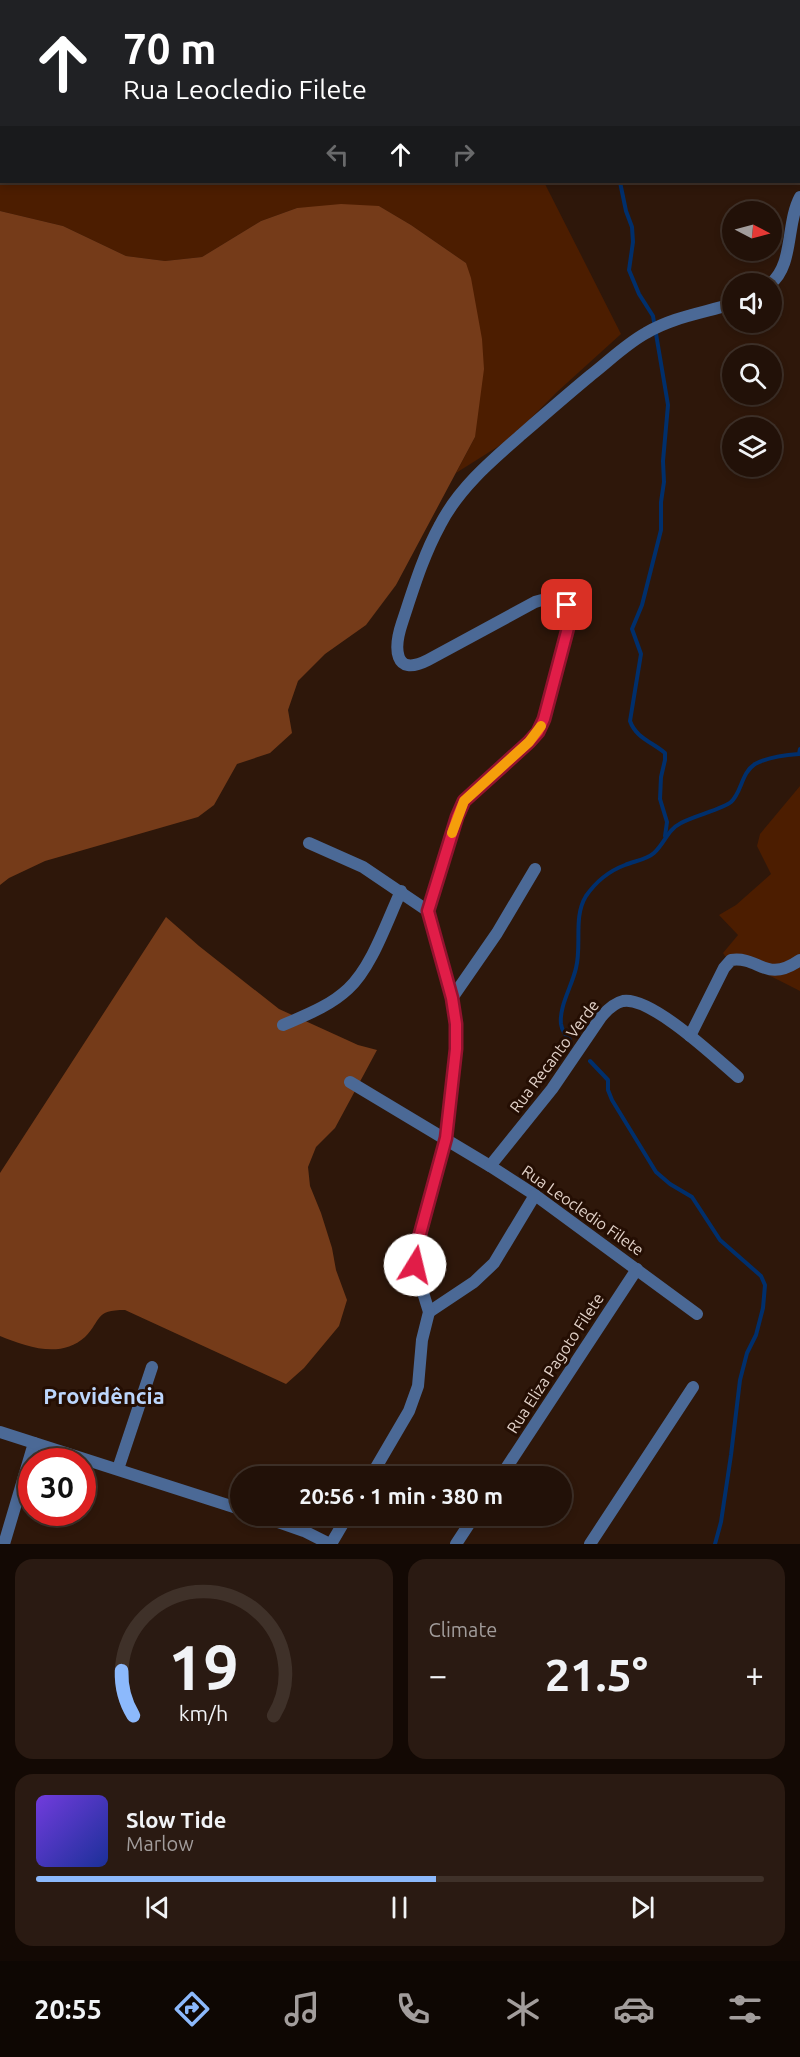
<!DOCTYPE html>
<html lang="en">
<head>
<meta charset="utf-8">
<style>
  body { margin:0; font-family:Ubuntu,sans-serif; background:#2a1a12; color:#f1f3f6; height:100vh; display:flex; flex-direction:column; font-size:22px; white-space:nowrap }
  * { box-sizing:border-box; margin:0 }
  p { font-size:20px; color:#a29d9c }
  .icon { flex:none; width:33px; height:33px; fill:none; stroke:currentColor; stroke-width:2; stroke-linecap:round; stroke-linejoin:round }
  .map { position:relative; height:1544px; overflow:hidden }
  .drawer { display:flex; flex-direction:column; gap:15px; padding:15px; background:#130904; flex:1 }
  .drawer>* { flex:none }
  .hud { position:absolute; left:0px; top:0px; width:801px; height:183px; box-shadow:0 3px 9px #0003,0 0 0 2px #3f3129; background:#202124; color:#fff; overflow:hidden }
  .needle { width:39px; rotate:96deg }
  .controls { position:absolute; left:722px; top:201px; display:grid; gap:12px }
  .controls a { display:grid; place-items:center; width:60px; height:60px; border-radius:50%; background:#221108; box-shadow:0 3px 9px #0003,0 0 0 2px #3f3129; font-size:30px }
  .speed { position:absolute; left:18px; top:1448px; display:flex; gap:12px; font-size:30px; font-weight:700; text-align:center }
  .speed>* { display:grid; place-content:center; width:78px; height:78px; border-radius:50%; background:#221108; box-shadow:0 3px 9px #0003,0 0 0 2px #3f3129; line-height:1 }
  .speed .limit { border:9px solid #d22; background:#fff; color:#111 }
  .pin { position:absolute; display:grid; place-items:center; width:51px; height:51px; color:#fff; margin:-26px; border-radius:12px; box-shadow:0 3px 9px #0006 }
  .me { position:absolute; width:66px; margin:-33px; rotate:9deg; stroke-linejoin:round; filter:drop-shadow(0 0 4px #0008) }
  .turn { display:flex; align-items:center; gap:21px; height:126px; padding:0 24px; font-size:27px }
  .turn .icon { width:78px; height:78px; stroke-width:2.5 }
  .turn b { display:block; font-size:42px; line-height:51px }
  .lanes { display:flex; align-items:center; height:57px; padding:0 24px; background:#0003; justify-content:center; gap:30px; direction:ltr }
  .lanes .off { opacity:.35 }
  .big { font-size:45px; font-weight:600; line-height:1.1 }
  .drawer .tile { flex:1; display:flex; flex-direction:column; justify-content:center; gap:9px; min-width:0; padding:0 21px; border-radius:18px; background:#2a1a12 }
  .drawer .dial { align-items:center; gap:0 }
  .dial svg { height:156px; overflow:visible; fill:none; stroke:#3f3129; stroke-width:7; stroke-linecap:round; text-anchor:middle }
  .dial text { fill:#f1f3f6; stroke:none }
  .song { display:flex; align-items:center; gap:18px }
  .cover { width:72px; height:72px; border-radius:9px; background:linear-gradient(135deg,hsl(260 70% 55%),hsl(230 70% 35%)) }
  .played { height:6px; border-radius:3px; background:linear-gradient(90deg,#8cb9fc 55%,#3f3129 55%) }
  .keys { display:flex; justify-content:space-around; direction:ltr }
  .heat { display:flex; justify-content:space-between; align-items:center; font-size:33px; direction:ltr }
  .drawer .tiles { flex:1; display:grid; gap:15px; grid-template-columns:1fr 1fr }
  .tile:last-child { grid-column:span 2 }
  .trip { position:absolute; left:230px; top:1466px; width:342px; height:60px; border-radius:30px; background:#221108; box-shadow:0 3px 9px #0003,0 0 0 2px #3f3129; font-weight:600; line-height:60px; text-align:center }
  .tab-bar { display:flex; height:96px; justify-content:space-around; align-items:center; background:#0e0703; color:#a29d9c }
  .tab-bar .icon { width:42px; height:42px }
  .tab-bar .on { color:#8cb9fc }
  .tab-bar b { font-size:27px; color:#f1f3f6 }
  .map>svg:first-child { display:block }
  .green { fill:#4c1d00 }
  .forest { fill:#753b19 }
  .lines { fill:none; stroke-linecap:round; stroke-linejoin:round }
  .stream { stroke:#002f6c; stroke-width:4 }
  .minor { stroke:#4b6996; stroke-width:12 }
  .tertiary { stroke:#4b6996; stroke-width:12 }
  .route-casing { stroke:#92132f; stroke-width:15 }
  .route { stroke:#e11d48; stroke-width:10 }
  .slow { stroke:#f59e0b; stroke-width:10 }
  .labels { text-anchor:middle; dominant-baseline:central; stroke-width:6; stroke-linejoin:round; paint-order:stroke }
  .street-label { font-size:16px; fill:#e2d2c9; stroke:#240e03 }
  .district-label { font-size:22px; font-weight:bold; fill:#bcd6fc; stroke:#240e03 }
</style>
</head>
<body>
<div class="map">
<svg width="800" height="1544" viewBox="0 0 800 1544">
  <rect width="100%" height="100%" fill="#2e170a"/>
  <g class="green">
    <polygon points="0,0 563,0 2,2 2,182 544,182 621,334 557,392 510,439 456,473 475,437 466,263 411,225 379,206 297,208 261,221 202,257 165,261 126,256 63,226 0,211"/>
    <polygon points="800,786 800,991 741,961 725,956 723,953 738,935 719,915 736,905 771,874 757,846 760,834"/>
  </g>
  <g class="forest">
    <polygon points="563,0 776,0 561,1"/>
    <polygon points="341,204 379,206 411,225 466,263 471,278 482,339 484,369 475,437 396,585 366,625 325,654 298,681 288,710 292,733 270,753 237,764 214,805 198,817 45,861 9,878 0,885 0,211 63,226 126,256 165,261 202,257 261,221 297,208"/>
    <path d="M166,917L199,946L279,1009L358,1045L377,1050L335,1128L316,1147L308,1167L310,1186L321,1213L332,1248L336,1270L347,1300L339,1326L304,1368L286,1384L125,1310C94,1310 102,1320 85,1337C61,1359 27,1347 0,1336V1173Z"/>
  </g>
  <g class="lines">
    <g class="stream">
      <path d="M620,182L626,211L632,227L633,242L629,270L639,294L653,316L668,405L663,461L664,482L661,502V530L642,605L632,629L641,654L630,721C636,738 652,742 665,753V760L661,777L660,799L667,822L665,836"/>
      <path d="M570,1040C565,1035 562,1031 561,1024C559,1006 572,986 576,968C582,945 573,917 586,896C595,883 609,871 625,865C634,861 646,860 654,853C665,843 667,830 681,823C693,816 723,809 731,802C742,792 741,773 755,764C768,757 785,755 799,754L800,749"/>
      <polyline points="590,1061 608,1080 608,1090 612,1100 656,1172 670,1184 692,1197 720,1240 761,1276 765,1285 763,1308 756,1335 747,1353 740,1380 731,1455 721,1522 715,1544"/>
    </g>
    <g class="minor">
      <path d="M770,284C794,266 786,223 800,197"/>
      <polyline points="309,843 363,867 428,911"/>
      <polyline points="452,998 497,933 535,869"/>
      <path d="M283,1025C306,1015 330,1006 348,989C372,967 387,921 401,891"/>
      <path d="M690,1036L724,968L731,960C760,956 765,984 800,960"/>
      <polyline points="350,1082 490,1166 535,1195 697,1314"/>
      <path d="M490,1166L552,1089L601,1017C607,1010 614,1003 623,1001C651,996 717,1059 738,1077"/>
      <polyline points="429,1312 474,1282 494,1263 535,1195"/>
      <polyline points="118,1469 152,1367"/>
      <path d="M371,1476L409,1411L418,1386L422,1340L429,1312L417,1273L415,1257L446,1138L456,1049V1024L452,998L428,911L457,817L464,801L529,742L538,732L544,719L569,624C570,598 558,594 535,602L428,660C393,678 394,647 402,623C413,590 423,556 440,525C459,488 491,461 522,434C545,414 568,394 591,375C609,361 626,344 646,333C673,317 703,313 732,304"/>
      <polyline points="501,1476 637,1269"/>
      <polyline points="4,1544 34,1443"/>
      <polyline points="331,1544 348,1515"/>
      <polyline points="456,1544 475,1515"/>
      <polyline points="590,1544 693,1387"/>
    </g>
    <g class="tertiary">
      <polyline points="0,1432 240,1509"/>
      <polyline points="258,1515 304,1531 330,1544"/>
    </g>
  </g>
  <g class="lines">
    <g class="route-casing">
      <polyline id="route" points="415,1265 417,1245 446,1138 456,1049 456,1024 452,998 428,911 457,817 464,801 529,742 538,732 544,719 569,624 567,605"/>
    </g>
    <use href="#route" class="route"/>
    <polyline class="slow" points="452,833 464,801 529,742 541,726"/>
  </g>
  <g class="labels">
    <g class="street-label">
      <text transform="translate(554 1056) rotate(-53)">Rua Recanto Verde</text>
      <text transform="translate(583 1210) rotate(35)">Rua Leocledio Filete</text>
      <text transform="translate(555 1363) rotate(-57)">Rua Eliza Pagoto Filete</text>
    </g>
    <g class="district-label">
      <text x="104" y="1395">Providência</text>
    </g>
  </g>
</svg>
<div class="controls">
<a><svg class="needle" viewBox="-14 -14 28 28"><path d="M0-13l5 13h-10z" fill="#e53935"/><path d="M0 13l5-13h-10z" fill="#a29d9c"/></svg></a>
<a><svg class="icon" aria-label="sound" viewBox="0 0 24 24"><path d="M4 9h4l5-4v14l-5-4H4zM17 9q2 3 0 6"/></svg></a>
<a><svg class="icon" aria-label="search" viewBox="0 0 24 24"><circle cx="10" cy="10" r="6"/><path d="M15 15l6 6"/></svg></a>
<a><svg class="icon" aria-label="layers" viewBox="0 0 24 24"><path d="M12 4l9 5-9 5-9-5zM3 14l9 5 9-5"/></svg></a>
</div>
<div class="speed"><div class="limit">30</div></div>
<div class="pin" style="left:567px;top:605px;background:#d93025"><svg class="icon" aria-label="arrive" viewBox="0 0 24 24"><path d="M6 21V4h12l-3 4 3 4H6"/></svg></div>
<svg class="me" style="left:415px;top:1265px" viewBox="-20 -20 40 40"><circle r="19" fill="#fff"/><path d="M0-13L10 11 0 6-10 11z" fill="#e11d48"/></svg>
<div class="trip">20:56 · 1 min · 380 m</div>
<div class="hud">
<div class="turn"><svg class="icon" aria-label="ahead" viewBox="0 0 24 24"><path d="M12 20V5M6 11l6-6 6 6"/></svg><div><b>70 m</b>Rua Leocledio Filete</div></div>
<div class="lanes"><svg class="icon off" aria-label="left" viewBox="0 0 24 24"><path d="M17 20v-9H6M10 6l-5 5 5 5"/></svg><svg class="icon" aria-label="ahead" viewBox="0 0 24 24"><path d="M12 20V5M6 11l6-6 6 6"/></svg><svg class="icon off" aria-label="right" viewBox="0 0 24 24"><path d="M7 20v-9h11M14 6l5 5-5 5"/></svg></div>
</div>
</div>
<section class="drawer">
<div class="tiles">
<div class="tile dial"><svg viewBox="0 0 100 80">
<path d="M14 69A42 42 0 1 1 86 69"/>
<path d="M14 69A42 42 0 0 1 8 46" stroke="#8cb9fc"/>
<text x="50" y="56" font-size="32" font-weight="700">19</text>
<text x="50" y="72" font-size="11">km/h</text>
</svg></div>
<div class="tile"><p>Climate</p>
<div class="heat"><a>−</a><b class="big">21.5°</b><a>+</a></div>
</div>
<div class="tile">
<div class="song"><i class="cover"></i><div><b>Slow Tide</b><p>Marlow</p></div></div>
<div class="played"></div>
<div class="keys"><svg class="icon" aria-label="previous" viewBox="0 0 24 24"><path d="M18 5L8 12l10 7zM5 5v14"/></svg><svg class="icon" aria-label="pause" viewBox="0 0 24 24"><path d="M8 5v14M16 5v14"/></svg><svg class="icon" aria-label="next" viewBox="0 0 24 24"><path d="M6 5l10 7-10 7zM19 5v14"/></svg></div>
</div>
</div>
</section>
<nav class="tab-bar">
<b>20:55</b>
<svg class="icon on" aria-label="directions" viewBox="0 0 24 24"><path d="M12 3l9 9-9 9-9-9zM9 14v-3h6M13 9l2 2-2 2"/></svg>
<svg class="icon" aria-label="music" viewBox="0 0 24 24"><path d="M9 18V5l10-2v13"/><circle cx="6" cy="18" r="3"/><circle cx="16" cy="16" r="3"/></svg>
<svg class="icon" aria-label="phone" viewBox="0 0 24 24"><path d="M5 4h4l2 5-3 2q2 4 5 5l2-3 5 2v4C11 20 4 13 5 4z"/></svg>
<svg class="icon" aria-label="climate" viewBox="0 0 24 24"><path d="M12 3v18M4 7l16 10M4 17L20 7"/></svg>
<svg class="icon" aria-label="car" viewBox="0 0 24 24"><path d="M5 17H2v-5l4-1 3-4h7l3 4 3 1v5h-3M9 17h6M6 11h13"/><circle cx="7" cy="17" r="2"/><circle cx="17" cy="17" r="2"/></svg>
<svg class="icon" aria-label="filters" viewBox="0 0 24 24"><path d="M4 7h16M4 17h16"/><circle cx="9" cy="7" r="2"/><circle cx="15" cy="17" r="2"/></svg>
</nav>
</body>
</html>
